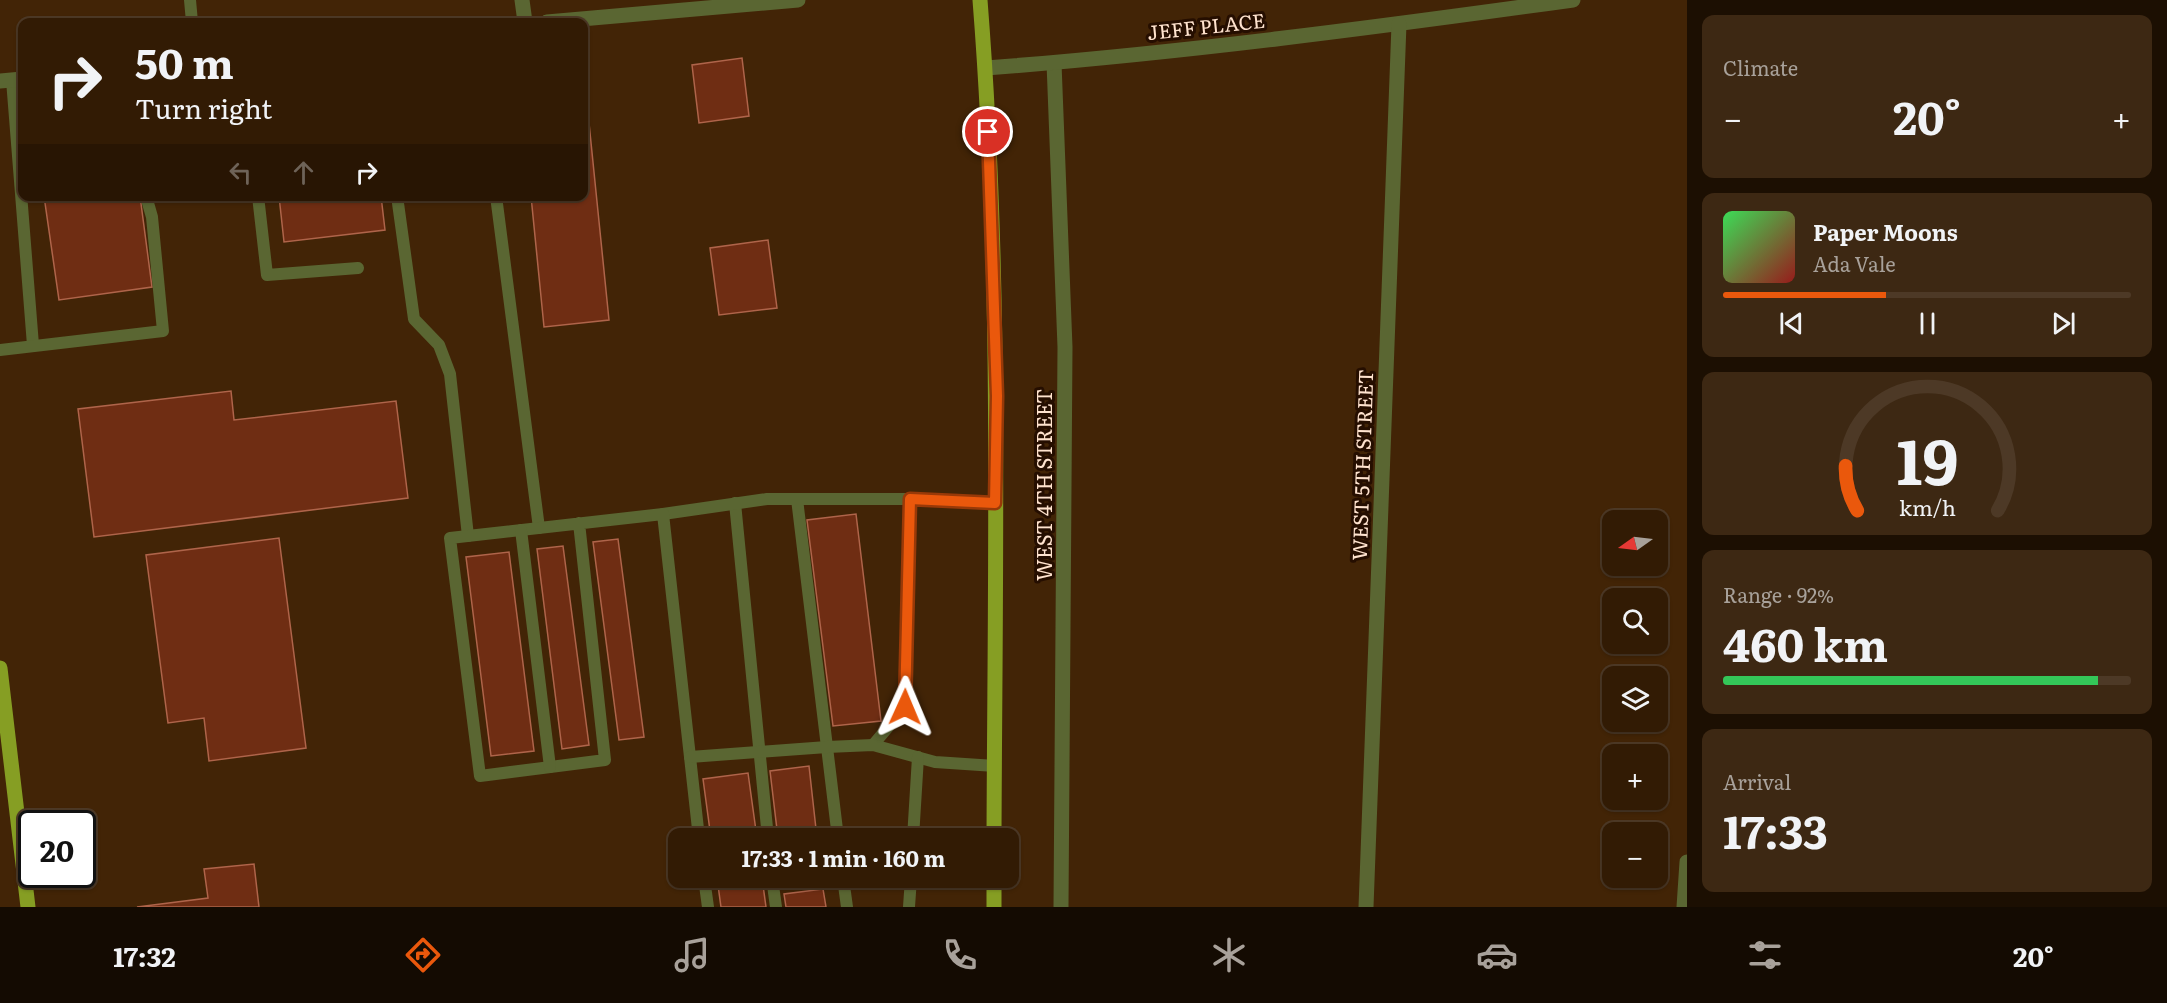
<!DOCTYPE html>
<html lang="en">
<head>
<meta charset="utf-8">
<style>
  body { margin:0; font-family:Literata,serif; background:#3d2813; color:#f1f3f6; height:100vh; display:flex; flex-direction:column; font-size:22px; white-space:nowrap }
  * { box-sizing:border-box; margin:0 }
  p { font-size:20px; color:#a8a19a }
  .icon { flex:none; width:33px; height:33px; fill:none; stroke:currentColor; stroke-width:2; stroke-linecap:round; stroke-linejoin:round }
  .map { position:relative; flex:1; overflow:hidden }
  .drawer { display:flex; flex-direction:column; gap:15px; padding:15px; background:#1c0f02; width:480px }
  .drawer>* { flex:none }
  .guide { position:absolute; left:18px; top:18px; width:570px; height:183px; border-radius:12px; box-shadow:0 2px 4px #0004,0 0 0 2px #4d3926; background:#321b04; color:#f1f3f6; overflow:hidden }
  .needle { width:39px; rotate:256deg }
  .tools { position:absolute; left:1602px; top:510px; display:grid; gap:12px }
  .tools a { display:grid; place-items:center; width:66px; height:66px; border-radius:12px; background:#321b04; box-shadow:0 2px 4px #0004,0 0 0 2px #4d3926; font-size:30px }
  .speed { position:absolute; left:18px; top:810px; display:flex; gap:12px; font-size:30px; font-weight:700; text-align:center }
  .speed>* { display:grid; place-content:center; width:78px; height:78px; border-radius:50%; background:#321b04; box-shadow:0 2px 4px #0004,0 0 0 2px #4d3926; line-height:1 }
  .speed .limit { border:3px solid #111; border-radius:9px; background:#fff; color:#111 }
  .pin { position:absolute; display:grid; place-items:center; width:51px; height:51px; color:#fff; margin:-26px; border:3px solid #fff; border-radius:50%; box-shadow:0 2px 6px #0007 }
  .me { position:absolute; width:66px; margin:-33px; rotate:1deg; stroke-linejoin:round; filter:drop-shadow(0 0 4px #0008) }
  .turn { display:flex; align-items:center; gap:21px; height:126px; padding:0 18px; font-size:27px }
  .turn .icon { width:78px; height:78px; stroke-width:2.5 }
  .turn b { display:block; font-size:42px; line-height:51px }
  .lanes { display:flex; align-items:center; height:57px; padding:0 18px; background:#0003; justify-content:center; gap:30px; direction:ltr }
  .lanes .off { opacity:.35 }
  .big { font-size:45px; font-weight:700; line-height:1.1 }
  .drawer .tile { flex:1; display:flex; flex-direction:column; justify-content:center; gap:9px; min-width:0; padding:0 21px; border-radius:12px; background:#3d2813 }
  .drawer .dial { align-items:center; gap:0 }
  .dial svg { height:156px; overflow:visible; fill:none; stroke:#4d3926; stroke-width:7; stroke-linecap:round; text-anchor:middle }
  .dial text { fill:#f1f3f6; stroke:none }
  .song { display:flex; align-items:center; gap:18px }
  .cover { width:72px; height:72px; border-radius:9px; background:linear-gradient(135deg,hsl(130 70% 55%),hsl(0 70% 35%)) }
  .played { height:6px; border-radius:3px; background:linear-gradient(90deg,#ea580c 40%,#4d3926 40%) }
  .keys { display:flex; justify-content:space-around; direction:ltr }
  .heat { display:flex; justify-content:space-between; align-items:center; font-size:33px; direction:ltr }
  .charge { height:9px; border-radius:4px; background:linear-gradient(90deg,#34c759 92%,#4d3926 0) }
  .trip { position:absolute; left:668px; top:828px; width:351px; height:60px; border-radius:12px; background:#321b04; box-shadow:0 2px 4px #0004,0 0 0 2px #4d3926; font-weight:700; line-height:60px; text-align:center }
  .tab-bar { display:flex; height:96px; justify-content:space-around; align-items:center; background:#140b02; color:#a8a19a }
  .tab-bar .icon { width:42px; height:42px }
  .tab-bar .active { color:#ea580c }
  .tab-bar b { font-size:27px; color:#f1f3f6 }
  main { display:flex; flex:1; min-height:0 }
  .map>svg:first-child { display:block }
  .building { fill:#6f2d13; stroke:#af644a; stroke-width:1.5 }
  .lines { fill:none; stroke-linecap:round; stroke-linejoin:round }
  .lane { stroke:#5a6632; stroke-width:12 }
  .street { stroke:#5a6632; stroke-width:15 }
  .primary { stroke:#869e23; stroke-width:15 }
  .route-casing { stroke:#983908; stroke-width:15 }
  .route { stroke:#ea580c; stroke-width:10 }
  .labels { text-anchor:middle; dominant-baseline:central; stroke-width:6; stroke-linejoin:round; paint-order:stroke }
  .street-label { font-size:20px; fill:#ffe3ce; stroke:#250e00 }
</style>
</head>
<body>
<main>
<div class="map">
<svg width="1687" height="907" viewBox="0 0 1687 907">
  <rect width="100%" height="100%" fill="#422406"/>
  <g class="building">
    <polygon points="742,58 749,116 699,123 692,65"/>
    <polygon points="588,113 609,320 544,327 531,196 584,196 584,114"/>
    <polygon points="44,196 140,196 152,287 59,300"/>
    <polygon points="279,196 381,196 385,230 284,242"/>
    <polygon points="768,240 777,308 719,315 710,248"/>
    <polygon points="231,391 234,420 396,401 408,498 94,537 78,409"/>
    <polygon points="856,514 881,721 833,726 807,520"/>
    <polygon points="279,538 306,748 209,761 204,718 168,723 146,555"/>
    <polygon points="618,539 644,737 619,740 593,542"/>
    <polygon points="563,546 589,745 562,749 537,549"/>
    <polygon points="509,552 534,751 491,756 466,557"/>
    <polygon points="809,766 817,838 778,838 770,771"/>
    <polygon points="748,773 757,838 711,838 703,779"/>
    <polygon points="254,864 259,907 137,907 208,898 204,869"/>
    <polygon points="717,878 762,878 766,907 721,907"/>
    <polygon points="823,889 826,907 786,907 784,894"/>
  </g>
  <g class="lines">
    <g class="lane">
      <polyline points="190,0 192,22"/>
      <polyline points="12,80 33,345"/>
      <polyline points="258,196 267,275 358,268"/>
      <polyline points="397,196 414,319 439,345 450,374 468,536"/>
      <polyline points="496,196 539,528"/>
      <polyline points="0,350 163,331 152,217 146,196"/>
      <polyline points="797,499 838,838"/>
      <polyline points="735,503 768,838"/>
      <polyline points="663,514 767,499 910,499 995,503"/>
      <polyline points="579,523 605,760 480,776 450,538 663,514 699,838"/>
      <polyline points="521,530 550,767"/>
      <polyline points="873,745 905,707 910,499"/>
      <polyline points="690,757 827,747 873,745 935,762 995,766"/>
      <polyline points="913,838 918,757"/>
      <polyline points="704,878 708,907"/>
      <polyline points="772,878 776,907"/>
      <polyline points="843,878 847,907"/>
      <polyline points="909,907 911,878"/>
    </g>
    <g class="street">
      <polyline points="522,0 525,22"/>
      <polyline points="547,22 798,0"/>
      <polyline points="1054,63 1065,347 1061,907"/>
      <path d="M986,68C1182,53 1378,27 1573,0"/>
      <polyline points="0,81 22,79"/>
      <polyline points="1366,907 1399,24"/>
      <polyline points="1684,907 1687,862"/>
    </g>
    <g class="primary">
      <path d="M980,0C1002,279 995,559 994,838"/>
      <polyline points="0,668 28,907"/>
      <polyline points="994,907 994,878"/>
    </g>
  </g>
  <g class="lines">
    <g class="route-casing">
      <polyline id="route" points="905,707 910,499 995,503 997,396 988,132"/>
    </g>
    <use href="#route" class="route"/>
  </g>
  <g class="labels">
    <g class="street-label">
      <text transform="translate(1206 25) rotate(-6)">JEFF PLACE</text>
      <text transform="translate(1361 465) rotate(-88)">WEST 5TH STREET</text>
      <text transform="translate(1043 485) rotate(-90)">WEST 4TH STREET</text>
    </g>
  </g>
</svg>
<div class="tools">
<a><svg class="needle" viewBox="-14 -14 28 28"><path d="M0-13l5 13h-10z" fill="#e53935"/><path d="M0 13l5-13h-10z" fill="#a8a19a"/></svg></a>
<a><svg class="icon" aria-label="search" viewBox="0 0 24 24"><circle cx="10" cy="10" r="6"/><path d="M15 15l6 6"/></svg></a>
<a><svg class="icon" aria-label="layers" viewBox="0 0 24 24"><path d="M12 4l9 5-9 5-9-5zM3 14l9 5 9-5"/></svg></a>
<a>+</a>
<a>−</a>
</div>
<div class="speed"><div class="limit">20</div></div>
<div class="pin" style="left:988px;top:132px;background:#d93025"><svg class="icon" aria-label="arrive" viewBox="0 0 24 24"><path d="M6 21V4h12l-3 4 3 4H6"/></svg></div>
<svg class="me" style="left:905px;top:707px" viewBox="-20 -20 40 40"><path d="M0-17L14 15 0 8-14 15z" fill="#ea580c" stroke="#fff" stroke-width="4"/></svg>
<div class="trip">17:33 · 1 min · 160 m</div>
<div class="guide">
<div class="turn"><svg class="icon" aria-label="right" viewBox="0 0 24 24"><path d="M7 20v-9h11M14 6l5 5-5 5"/></svg><div><b>50 m</b>Turn right</div></div>
<div class="lanes"><svg class="icon off" aria-label="left" viewBox="0 0 24 24"><path d="M17 20v-9H6M10 6l-5 5 5 5"/></svg><svg class="icon off" aria-label="ahead" viewBox="0 0 24 24"><path d="M12 20V5M6 11l6-6 6 6"/></svg><svg class="icon" aria-label="right" viewBox="0 0 24 24"><path d="M7 20v-9h11M14 6l5 5-5 5"/></svg></div>
</div>
</div>
<section class="drawer">
<div class="tile"><p>Climate</p>
<div class="heat"><a>−</a><b class="big">20°</b><a>+</a></div>
</div>
<div class="tile">
<div class="song"><i class="cover"></i><div><b>Paper Moons</b><p>Ada Vale</p></div></div>
<div class="played"></div>
<div class="keys"><svg class="icon" aria-label="previous" viewBox="0 0 24 24"><path d="M18 5L8 12l10 7zM5 5v14"/></svg><svg class="icon" aria-label="pause" viewBox="0 0 24 24"><path d="M8 5v14M16 5v14"/></svg><svg class="icon" aria-label="next" viewBox="0 0 24 24"><path d="M6 5l10 7-10 7zM19 5v14"/></svg></div>
</div>
<div class="tile dial"><svg viewBox="0 0 100 80">
<path d="M14 69A42 42 0 1 1 86 69"/>
<path d="M14 69A42 42 0 0 1 8 46" stroke="#ea580c"/>
<text x="50" y="56" font-size="32" font-weight="700">19</text>
<text x="50" y="72" font-size="11">km/h</text>
</svg></div>
<div class="tile"><p>Range · 92%</p><b class="big">460 km</b><div class="charge"></div></div>
<div class="tile"><p>Arrival</p><b class="big">17:33</b></div>
</section>
</main>
<nav class="tab-bar">
<b>17:32</b>
<svg class="icon active" aria-label="directions" viewBox="0 0 24 24"><path d="M12 3l9 9-9 9-9-9zM9 14v-3h6M13 9l2 2-2 2"/></svg>
<svg class="icon" aria-label="music" viewBox="0 0 24 24"><path d="M9 18V5l10-2v13"/><circle cx="6" cy="18" r="3"/><circle cx="16" cy="16" r="3"/></svg>
<svg class="icon" aria-label="phone" viewBox="0 0 24 24"><path d="M5 4h4l2 5-3 2q2 4 5 5l2-3 5 2v4C11 20 4 13 5 4z"/></svg>
<svg class="icon" aria-label="climate" viewBox="0 0 24 24"><path d="M12 3v18M4 7l16 10M4 17L20 7"/></svg>
<svg class="icon" aria-label="car" viewBox="0 0 24 24"><path d="M5 17H2v-5l4-1 3-4h7l3 4 3 1v5h-3M9 17h6M6 11h13"/><circle cx="7" cy="17" r="2"/><circle cx="17" cy="17" r="2"/></svg>
<svg class="icon" aria-label="filters" viewBox="0 0 24 24"><path d="M4 7h16M4 17h16"/><circle cx="9" cy="7" r="2"/><circle cx="15" cy="17" r="2"/></svg>
<b>20°</b>
</nav>
</body>
</html>
